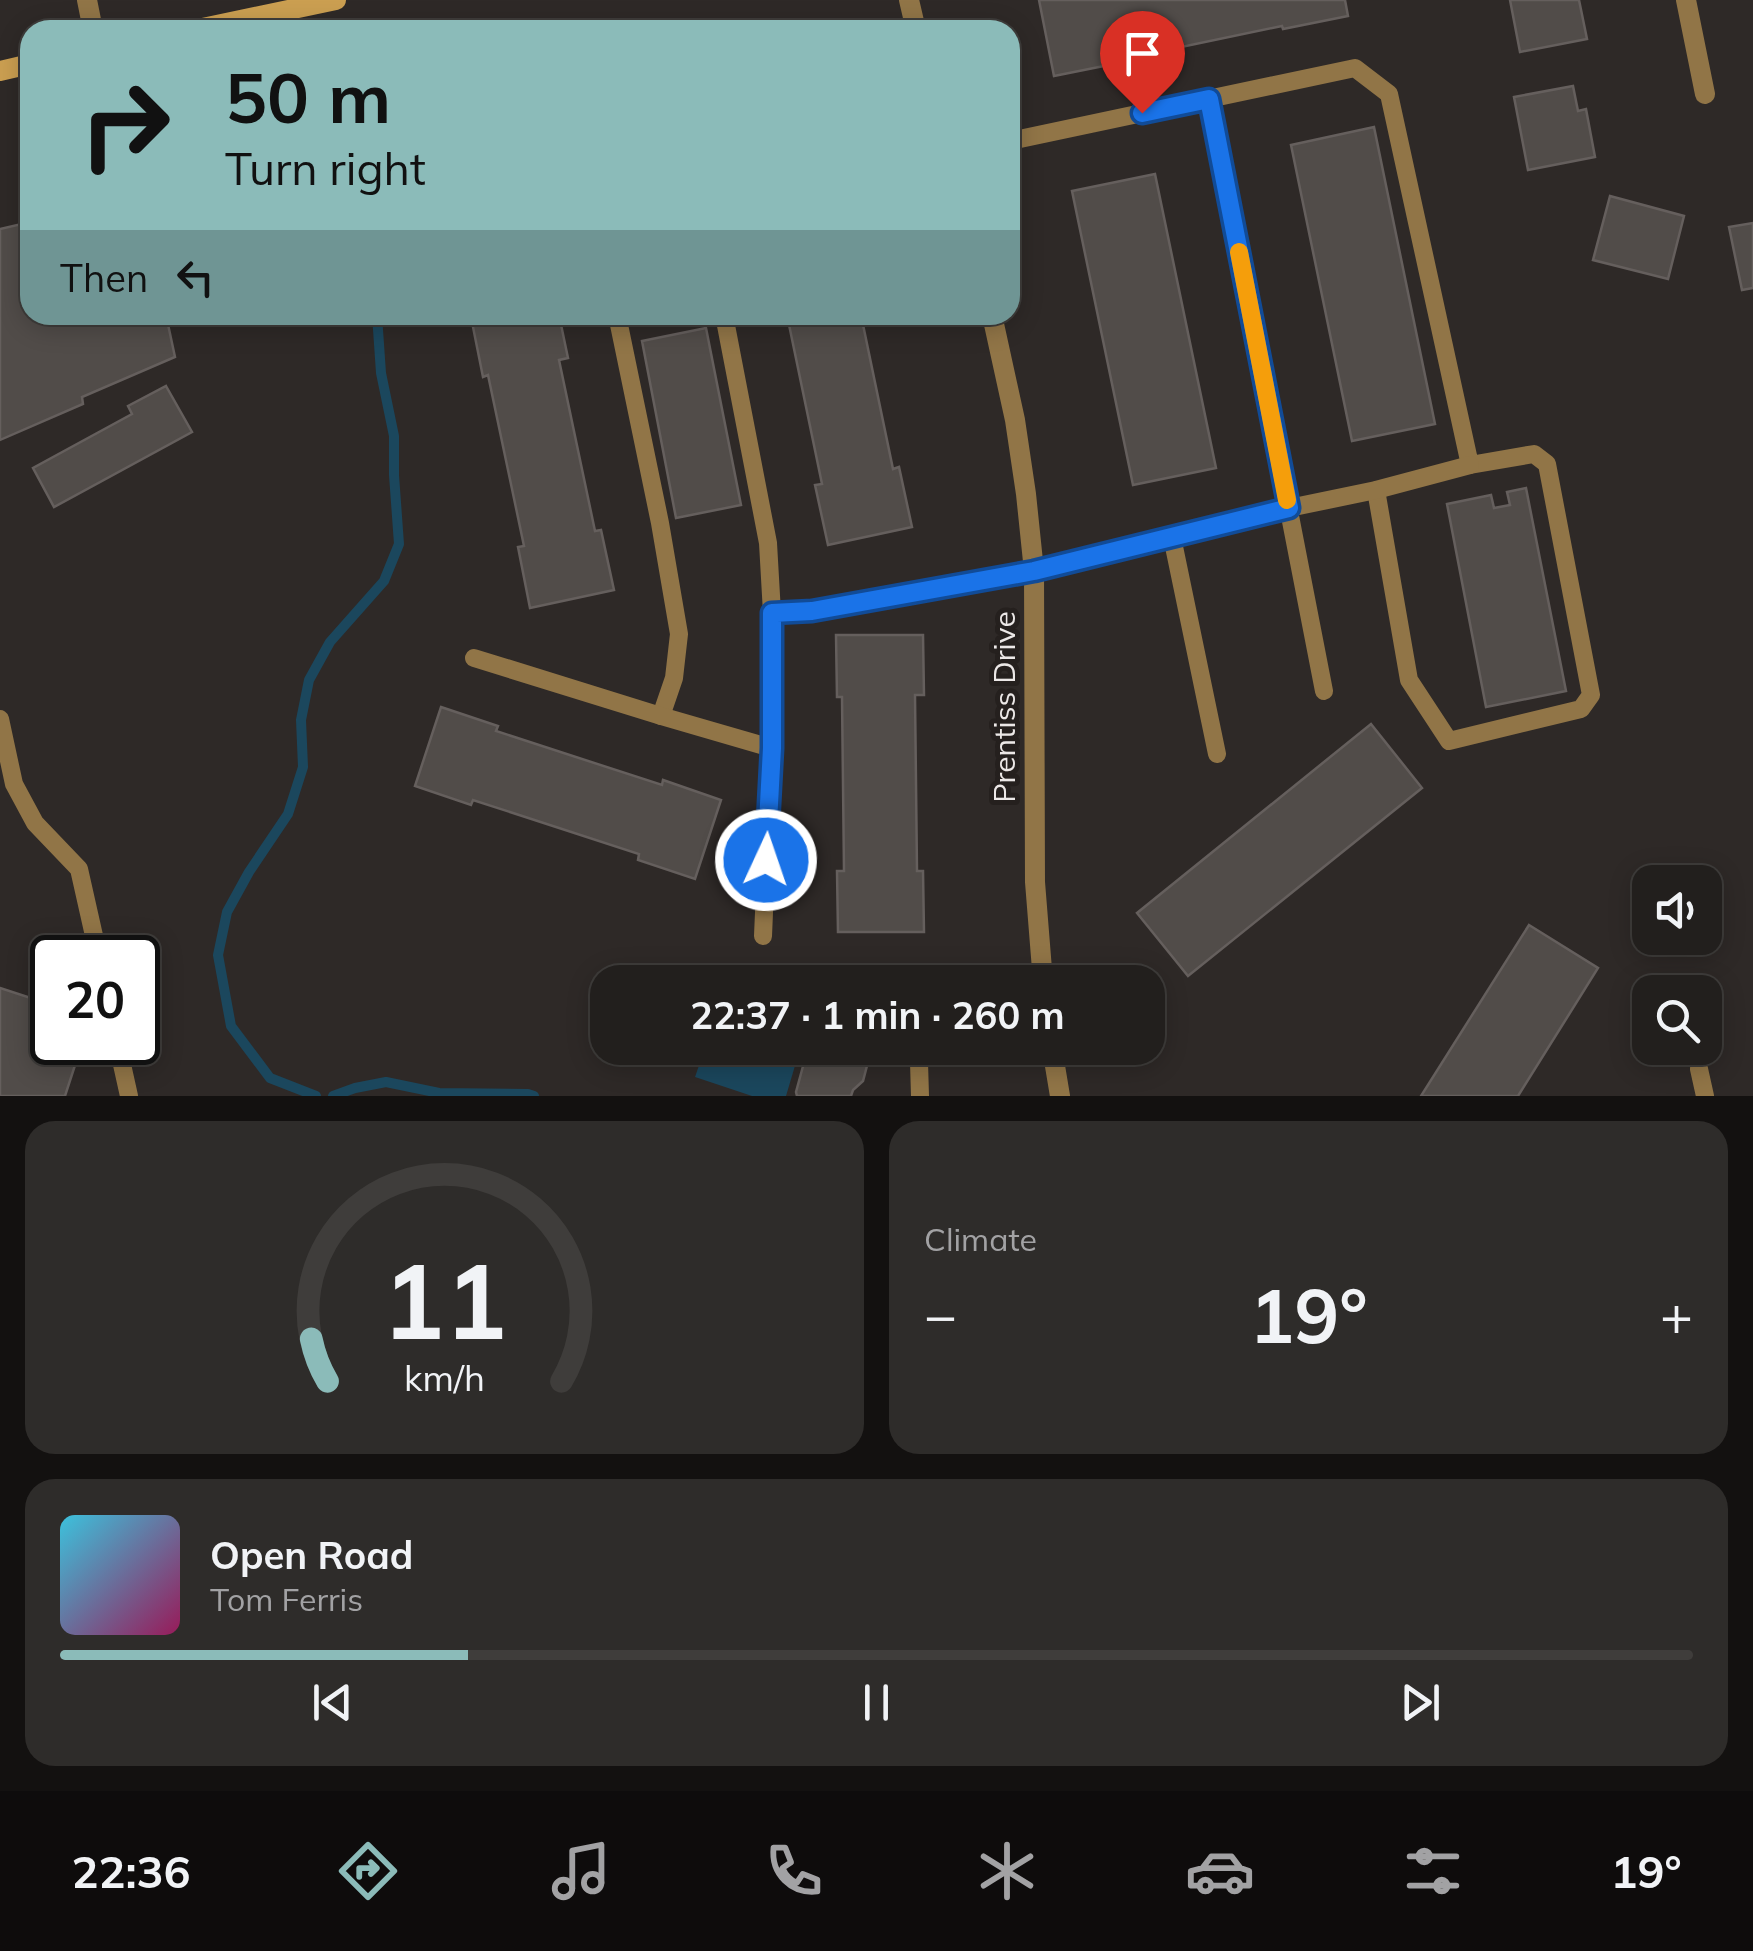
<!DOCTYPE html>
<html lang="en">
<head>
<meta charset="utf-8">
<style>
  body { margin:0; font-family:Mulish,sans-serif; background:#2e2c2a; color:#f1f3f6; height:100vh; display:flex; flex-direction:column; font-size:38px; white-space:nowrap }
  * { box-sizing:border-box; margin:0 }
  p { font-size:32px; color:#a2a2a4 }
  .icon { flex:none; width:55px; height:55px; fill:none; stroke:currentColor; stroke-width:2; stroke-linecap:round; stroke-linejoin:round }
  .map { position:relative; height:1096px; overflow:hidden }
  .panel { display:flex; flex-direction:column; gap:25px; padding:25px; background:#131110; flex:1 }
  .panel>* { flex:none }
  .top-card { position:absolute; left:20px; top:20px; width:1000px; height:305px; border-radius:30px; box-shadow:0 5px 25px #0003,0 0 0 2px #3f3d3b; background:#8bbbb9; color:#111; overflow:hidden }
  .tools { position:absolute; left:1632px; top:865px; display:grid; gap:20px }
  .tools a { display:grid; place-items:center; width:90px; height:90px; border-radius:20px; background:#221f1d; box-shadow:0 5px 25px #0003,0 0 0 2px #3f3d3b; font-size:50px }
  .speed { position:absolute; left:30px; top:935px; display:flex; gap:20px; font-size:50px; font-weight:700; text-align:center }
  .speed>* { display:grid; place-content:center; width:130px; height:130px; border-radius:50%; background:#221f1d; box-shadow:0 5px 25px #0003,0 0 0 2px #3f3d3b; line-height:1 }
  .speed .limit { border:5px solid #111; border-radius:15px; background:#fff; color:#111 }
  .pin { position:absolute; display:grid; place-items:center; width:85px; height:85px; color:#fff; margin:-102px -42px; border-radius:50% 50% 50% 0; rotate:-45deg; box-shadow:0 0 10px #0007 }
  .pin .icon { rotate:45deg }
  .me { position:absolute; width:110px; margin:-55px; rotate:3deg; stroke-linejoin:round; filter:drop-shadow(0 0 8px #0008) }
  .turn { display:flex; align-items:center; gap:35px; height:210px; padding:0 40px; font-size:45px }
  .turn .icon { width:130px; height:130px; stroke-width:2.5 }
  .turn b { display:block; font-size:70px; line-height:85px }
  .then { display:flex; align-items:center; height:95px; padding:0 40px; background:#0003; gap:20px; font-size:38px }
  .big { font-size:75px; font-weight:700; line-height:1.1 }
  .panel .tile { flex:1; display:flex; flex-direction:column; justify-content:center; gap:15px; min-width:0; padding:0 35px; border-radius:30px; background:#2e2c2a }
  .panel .dial { align-items:center; gap:0 }
  .dial svg { height:260px; overflow:visible; fill:none; stroke:#3f3d3b; stroke-width:7; stroke-linecap:round; text-anchor:middle }
  .dial text { fill:#f1f3f6; stroke:none }
  .song { display:flex; align-items:center; gap:30px }
  .cover { width:120px; height:120px; border-radius:15px; background:linear-gradient(135deg,hsl(190 70% 55%),hsl(330 70% 35%)) }
  .played { height:10px; border-radius:5px; background:linear-gradient(90deg,#8bbbb9 25%,#3f3d3b 25%) }
  .keys { display:flex; justify-content:space-around; direction:ltr }
  .heat { display:flex; justify-content:space-between; align-items:center; font-size:55px; direction:ltr }
  .panel .tiles { flex:1; display:grid; gap:25px; grid-template-columns:1fr 1fr }
  .tile:last-child { grid-column:span 2 }
  .trip { position:absolute; left:590px; top:965px; width:575px; height:100px; border-radius:30px; background:#221f1d; box-shadow:0 5px 25px #0003,0 0 0 2px #3f3d3b; font-weight:700; line-height:100px; text-align:center }
  .tab-bar { display:flex; height:160px; justify-content:space-around; align-items:center; background:#0e0c0c; color:#a2a2a4 }
  .tab-bar .icon { width:70px; height:70px }
  .tab-bar .current { color:#8bbbb9 }
  .tab-bar b { font-size:45px; color:#f1f3f6 }
  .map>svg:first-child { display:block }
  .water { fill:#1b475d }
  .lines { fill:none; stroke-linecap:round; stroke-linejoin:round }
  .stream { stroke:#1b475d; stroke-width:10 }
  .building { fill:#514c49; stroke:#655f5d; stroke-width:2.5 }
  .lane { stroke:#917547; stroke-width:18 }
  .street { stroke:#917547; stroke-width:20 }
  .secondary { stroke:#cb9f51; stroke-width:20 }
  .route-casing { stroke:#114b97; stroke-width:25 }
  .route { stroke:#1a73e8; stroke-width:18 }
  .slow { stroke:#f59e0b; stroke-width:18 }
  .labels { text-anchor:middle; dominant-baseline:central; stroke-width:10; stroke-linejoin:round; paint-order:stroke }
  .street-label { font-size:30px; fill:#ece8e7; stroke:#25201e }
</style>
</head>
<body>
<div class="map">
<svg width="1753" height="1096" viewBox="0 0 1753 1096">
  <rect width="100%" height="100%" fill="#2e2927"/>
  <polygon class="water" points="705,1048 763,1048 797,1059 786,1096 752,1096 695,1077"/>
  <g class="lines">
    <g class="stream">
      <polyline points="316,1096 270,1078 231,1026 218,955 227,912 249,872 288,814 303,767 301,720 309,680 330,642 384,581 399,544 394,475 394,436 381,373 377,315"/>
      <polyline points="333,1096 355,1088 386,1082 439,1093 528,1094 534,1096"/>
    </g>
  </g>
  <g class="building">
    <polygon points="1039,0 1345,0 1348,16 1283,29 1282,26 1119,60 1119,63 1054,76"/>
    <polygon points="1510,0 1579,0 1587,39 1520,52"/>
    <polygon points="1573,86 1578,111 1586,109 1595,157 1528,170 1514,97"/>
    <polygon points="1374,127 1435,424 1352,441 1291,145"/>
    <polygon points="1155,174 1216,468 1133,485 1072,191"/>
    <polygon points="1610,196 1684,216 1668,279 1593,260"/>
    <polygon points="30,222 30,315 166,315 175,357 82,397 83,404 0,440 0,229"/>
    <polygon points="1753,223 1753,288 1742,290 1729,227"/>
    <polygon points="478,315 559,315 568,358 559,360 595,531 601,530 614,590 530,608 518,547 524,546 488,375 483,377 471,317"/>
    <polygon points="787,315 861,315 893,469 899,467 912,527 828,545 815,485 822,484"/>
    <polygon points="706,328 741,505 676,518 642,341"/>
    <polygon points="166,386 192,432 54,507 33,468 132,414 128,406"/>
    <polygon points="1526,488 1566,691 1486,707 1447,504 1491,495 1494,508 1510,505 1507,492"/>
    <polygon points="836,635 923,635 924,695 915,695 917,871 923,871 924,932 838,932 837,871 844,871 842,697 837,697"/>
    <polygon points="441,707 498,726 496,731 662,785 663,780 721,800 695,879 638,860 639,854 473,800 471,805 415,786"/>
    <polygon points="1371,724 1422,788 1188,976 1137,913"/>
    <polygon points="1529,925 1598,968 1518,1096 1421,1096"/>
    <polygon points="0,988 52,1005 52,1042 76,1042 73,1051 79,1053 65,1096 0,1096"/>
    <polygon points="808,1048 866,1048 868,1062 863,1081 853,1090 851,1096 797,1096 796,1092"/>
  </g>
  <g class="lines">
    <g class="lane">
      <polyline points="1209,99 1324,691"/>
      <polyline points="1010,141 1355,68 1389,94 1470,465 1534,454 1547,464 1591,695 1581,709 1449,741 1409,680 1376,490"/>
      <polyline points="617,315 660,523 679,634 674,678 661,716"/>
      <polyline points="724,315 768,543 772,613 771,748 763,936"/>
      <polyline points="1172,537 1217,754"/>
      <polyline points="772,613 812,611 1034,571 1289,508 1376,490 1470,465"/>
      <polyline points="474,658 661,716 771,748"/>
      <polyline points="0,719 14,784 35,823 79,869 99,958"/>
      <polyline points="117,1042 129,1096"/>
      <polyline points="1699,1069 1705,1096"/>
      <polyline points="920,1096 919,1062 922,1048"/>
    </g>
    <g class="street">
      <polyline points="87,0 93,30"/>
      <polyline points="909,0 916,30"/>
      <polyline points="1686,0 1705,94"/>
      <polyline points="992,315 1015,420 1026,494 1034,571 1035,882 1043,982"/>
      <polyline points="1052,1048 1060,1096"/>
    </g>
    <g class="secondary">
      <polyline points="193,30 336,0"/>
      <polyline points="0,71 30,64"/>
    </g>
  </g>
  <g class="lines">
    <g class="route-casing">
      <polyline id="route" points="766,860 772,748 772,613 812,611 1034,571 1289,508 1209,99 1142,113"/>
    </g>
    <use href="#route" class="route"/>
    <polyline class="slow" points="1239,252 1287,500"/>
  </g>
  <g class="labels">
    <g class="street-label">
      <text transform="translate(1004 707) rotate(-90)">Prentiss Drive</text>
    </g>
  </g>
</svg>
<div class="tools">
<a><svg class="icon" aria-label="sound" viewBox="0 0 24 24"><path d="M4 9h4l5-4v14l-5-4H4zM17 9q2 3 0 6"/></svg></a>
<a><svg class="icon" aria-label="search" viewBox="0 0 24 24"><circle cx="10" cy="10" r="6"/><path d="M15 15l6 6"/></svg></a>
</div>
<div class="speed"><div class="limit">20</div></div>
<div class="pin" style="left:1142px;top:113px;background:#d93025"><svg class="icon" aria-label="arrive" viewBox="0 0 24 24"><path d="M6 21V4h12l-3 4 3 4H6"/></svg></div>
<svg class="me" style="left:766px;top:860px" viewBox="-20 -20 40 40"><circle r="17" fill="#1a73e8" stroke="#fff" stroke-width="3"/><path d="M0-11L8 9 0 5-8 9z" fill="#fff"/></svg>
<div class="trip">22:37 · 1 min · 260 m</div>
<div class="top-card">
<div class="turn"><svg class="icon" aria-label="right" viewBox="0 0 24 24"><path d="M7 20v-9h11M14 6l5 5-5 5"/></svg><div><b>50 m</b>Turn right</div></div>
<div class="then">Then<svg class="icon" aria-label="left" viewBox="0 0 24 24"><path d="M17 20v-9H6M10 6l-5 5 5 5"/></svg></div>
</div>
</div>
<section class="panel">
<div class="tiles">
<div class="tile dial"><svg viewBox="0 0 100 80">
<path d="M14 69A42 42 0 1 1 86 69"/>
<path d="M14 69A42 42 0 0 1 9 56" stroke="#8bbbb9"/>
<text x="50" y="56" font-size="32" font-weight="700">11</text>
<text x="50" y="72" font-size="11">km/h</text>
</svg></div>
<div class="tile"><p>Climate</p>
<div class="heat"><a>−</a><b class="big">19°</b><a>+</a></div>
</div>
<div class="tile">
<div class="song"><i class="cover"></i><div><b>Open Road</b><p>Tom Ferris</p></div></div>
<div class="played"></div>
<div class="keys"><svg class="icon" aria-label="previous" viewBox="0 0 24 24"><path d="M18 5L8 12l10 7zM5 5v14"/></svg><svg class="icon" aria-label="pause" viewBox="0 0 24 24"><path d="M8 5v14M16 5v14"/></svg><svg class="icon" aria-label="next" viewBox="0 0 24 24"><path d="M6 5l10 7-10 7zM19 5v14"/></svg></div>
</div>
</div>
</section>
<nav class="tab-bar">
<b>22:36</b>
<svg class="icon current" aria-label="directions" viewBox="0 0 24 24"><path d="M12 3l9 9-9 9-9-9zM9 14v-3h6M13 9l2 2-2 2"/></svg>
<svg class="icon" aria-label="music" viewBox="0 0 24 24"><path d="M9 18V5l10-2v13"/><circle cx="6" cy="18" r="3"/><circle cx="16" cy="16" r="3"/></svg>
<svg class="icon" aria-label="phone" viewBox="0 0 24 24"><path d="M5 4h4l2 5-3 2q2 4 5 5l2-3 5 2v4C11 20 4 13 5 4z"/></svg>
<svg class="icon" aria-label="climate" viewBox="0 0 24 24"><path d="M12 3v18M4 7l16 10M4 17L20 7"/></svg>
<svg class="icon" aria-label="car" viewBox="0 0 24 24"><path d="M5 17H2v-5l4-1 3-4h7l3 4 3 1v5h-3M9 17h6M6 11h13"/><circle cx="7" cy="17" r="2"/><circle cx="17" cy="17" r="2"/></svg>
<svg class="icon" aria-label="filters" viewBox="0 0 24 24"><path d="M4 7h16M4 17h16"/><circle cx="9" cy="7" r="2"/><circle cx="15" cy="17" r="2"/></svg>
<b>19°</b>
</nav>
</body>
</html>
